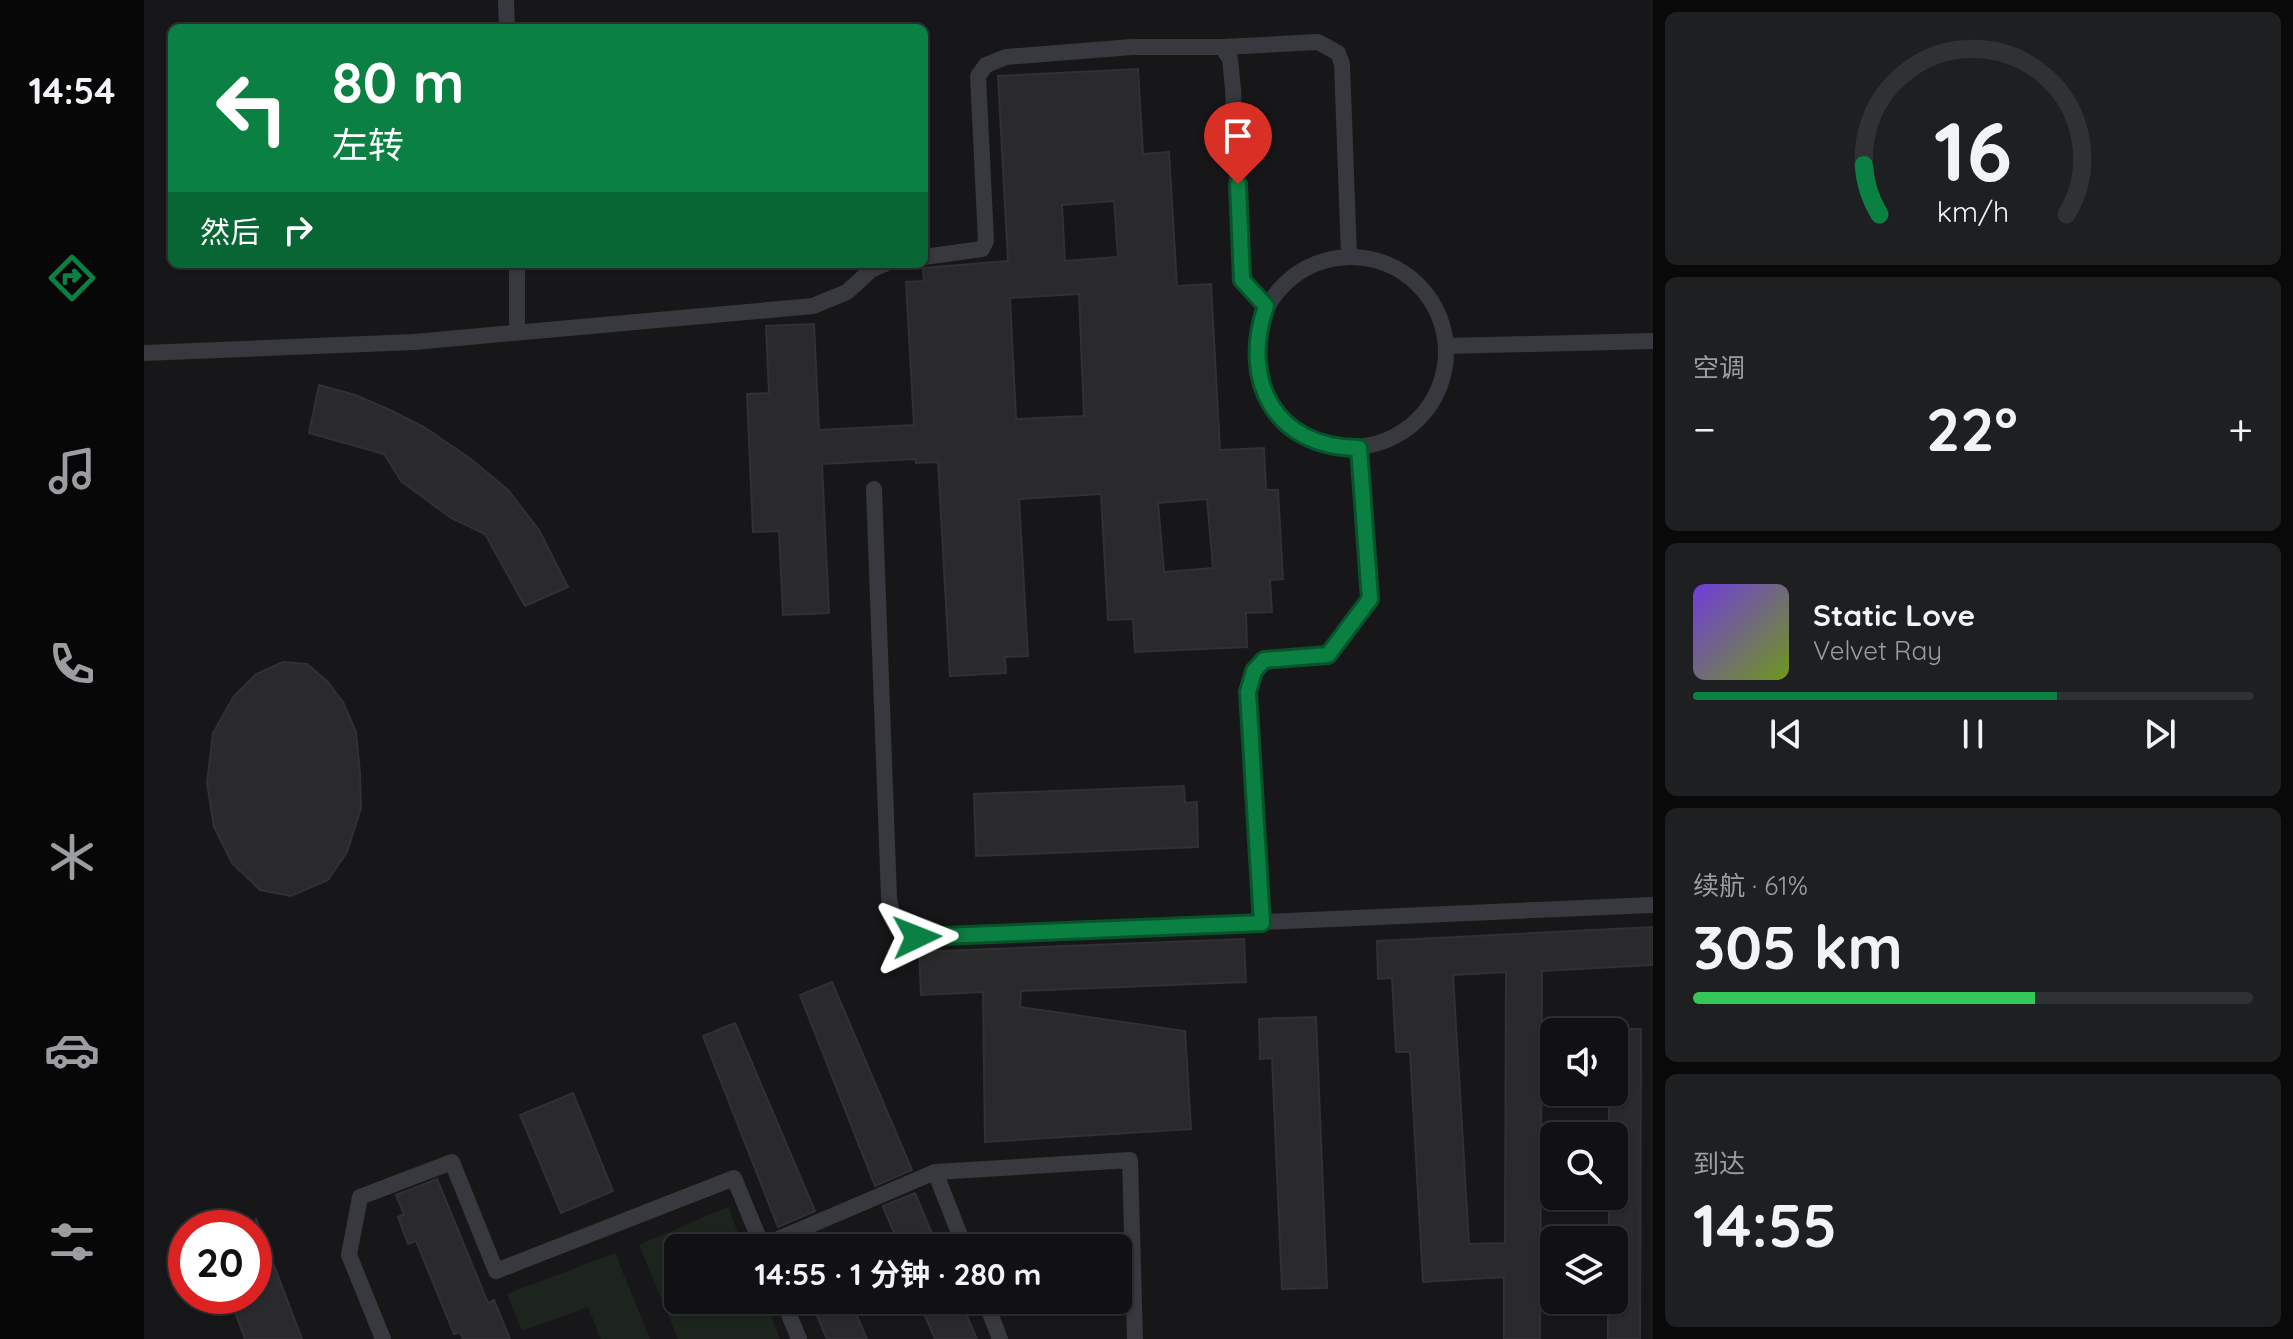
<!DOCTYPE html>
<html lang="zh">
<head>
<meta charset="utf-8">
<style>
  body { margin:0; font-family:Quicksand,"Noto Sans SC",sans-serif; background:#1e1f21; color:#f1f3f6; height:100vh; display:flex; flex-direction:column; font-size:30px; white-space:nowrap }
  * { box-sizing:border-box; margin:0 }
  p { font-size:26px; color:#9c9da0 }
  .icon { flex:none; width:44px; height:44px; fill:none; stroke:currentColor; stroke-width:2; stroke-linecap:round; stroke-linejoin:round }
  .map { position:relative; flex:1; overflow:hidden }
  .side { display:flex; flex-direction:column; gap:12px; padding:12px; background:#09090a; width:640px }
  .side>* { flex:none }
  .banner { position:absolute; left:24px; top:24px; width:760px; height:244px; border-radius:12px; box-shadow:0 2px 6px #0004,0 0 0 2px #303133; background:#0b8043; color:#fff; overflow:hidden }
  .fabs { position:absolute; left:1396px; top:1018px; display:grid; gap:16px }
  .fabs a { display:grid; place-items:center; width:88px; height:88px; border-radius:12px; background:#111113; box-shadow:0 2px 6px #0004,0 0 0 2px #303133; font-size:40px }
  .speed { position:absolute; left:24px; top:1210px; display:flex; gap:16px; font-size:40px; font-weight:700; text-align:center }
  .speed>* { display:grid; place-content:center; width:104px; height:104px; border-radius:50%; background:#111113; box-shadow:0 2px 6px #0004,0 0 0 2px #303133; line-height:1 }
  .speed .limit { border:12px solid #d22; background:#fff; color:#111 }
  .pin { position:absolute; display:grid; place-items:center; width:68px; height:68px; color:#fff; margin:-82px -34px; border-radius:50% 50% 50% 0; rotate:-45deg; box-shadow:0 0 8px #0007 }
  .pin .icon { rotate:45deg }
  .me { position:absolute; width:88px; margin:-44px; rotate:88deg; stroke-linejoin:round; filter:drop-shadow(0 0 6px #0008) }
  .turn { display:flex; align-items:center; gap:28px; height:168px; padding:0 32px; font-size:36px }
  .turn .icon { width:104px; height:104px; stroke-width:2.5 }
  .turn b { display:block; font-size:56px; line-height:68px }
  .then { display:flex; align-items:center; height:76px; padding:0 32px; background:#0003; gap:16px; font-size:30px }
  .big { font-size:60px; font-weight:700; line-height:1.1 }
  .side .widget { flex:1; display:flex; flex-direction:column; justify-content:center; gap:12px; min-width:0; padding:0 28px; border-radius:12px; background:#1e1f21 }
  .side .dial { align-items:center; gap:0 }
  .dial svg { height:208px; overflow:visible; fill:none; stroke:#303133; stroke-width:7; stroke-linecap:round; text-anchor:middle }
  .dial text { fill:#f1f3f6; stroke:none }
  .song { display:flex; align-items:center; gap:24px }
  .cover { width:96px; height:96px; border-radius:12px; background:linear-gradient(135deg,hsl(260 70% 55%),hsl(80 70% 35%)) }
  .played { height:8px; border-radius:4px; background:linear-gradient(90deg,#0b8043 65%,#303133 65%) }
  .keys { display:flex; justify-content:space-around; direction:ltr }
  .heat { display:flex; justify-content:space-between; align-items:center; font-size:44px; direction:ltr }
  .charge { height:12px; border-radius:6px; background:linear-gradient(90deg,#34c759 61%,#303133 0) }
  .trip { position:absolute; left:520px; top:1234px; width:468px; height:80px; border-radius:12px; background:#111113; box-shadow:0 2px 6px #0004,0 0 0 2px #303133; font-weight:700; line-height:80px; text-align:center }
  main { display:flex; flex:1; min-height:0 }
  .tabs { display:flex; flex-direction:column; width:144px; justify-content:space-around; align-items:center; background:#070708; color:#9c9da0 }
  .tabs .icon { width:56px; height:56px }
  .tabs .current { color:#0b8043 }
  .tabs b { font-size:36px; color:#f1f3f6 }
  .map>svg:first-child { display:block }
  .green { fill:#1d241d }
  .building { fill:#2a2a2d; stroke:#313135; stroke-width:2; fill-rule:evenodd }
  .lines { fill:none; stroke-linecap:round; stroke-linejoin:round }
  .lane { stroke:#38393e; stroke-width:16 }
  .route-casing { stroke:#07532c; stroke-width:20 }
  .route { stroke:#0b8043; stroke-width:14 }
</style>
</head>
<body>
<main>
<nav class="tabs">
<b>14:54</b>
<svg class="icon current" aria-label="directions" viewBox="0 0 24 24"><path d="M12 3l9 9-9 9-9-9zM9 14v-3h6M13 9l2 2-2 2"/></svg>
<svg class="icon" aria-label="music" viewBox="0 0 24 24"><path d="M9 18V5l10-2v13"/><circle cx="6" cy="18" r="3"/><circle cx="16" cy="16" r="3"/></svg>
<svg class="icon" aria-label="phone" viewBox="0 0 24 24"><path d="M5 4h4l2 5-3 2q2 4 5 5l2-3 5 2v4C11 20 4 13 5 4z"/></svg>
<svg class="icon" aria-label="climate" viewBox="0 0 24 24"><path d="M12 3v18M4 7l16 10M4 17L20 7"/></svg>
<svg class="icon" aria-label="car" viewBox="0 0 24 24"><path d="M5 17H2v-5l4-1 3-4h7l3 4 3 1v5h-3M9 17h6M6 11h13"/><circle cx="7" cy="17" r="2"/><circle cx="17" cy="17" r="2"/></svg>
<svg class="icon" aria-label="filters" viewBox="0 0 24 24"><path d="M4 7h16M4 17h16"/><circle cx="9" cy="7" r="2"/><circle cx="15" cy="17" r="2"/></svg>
</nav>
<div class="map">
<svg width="1509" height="1339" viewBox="0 0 1509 1339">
  <rect width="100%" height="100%" fill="#171719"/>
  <g class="green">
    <polygon points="584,1207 600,1248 534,1248 534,1300 621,1300 636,1339 534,1339 495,1245"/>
    <polygon points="471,1253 506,1339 457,1339 444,1307 378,1331 363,1294"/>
  </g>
  <g class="building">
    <path d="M994,69L999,154L1025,152L1033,286L1067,284L1076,450L1120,448L1122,490H1134L1139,579L1126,580L1128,612L1102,613L1103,647L991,652L989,619L964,620L957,494L875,499L884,656L861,657L862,673L806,676L794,462L772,463L771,459L678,464L685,613L639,615L635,531L609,532L603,394L625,393L622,326L670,324L675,430L770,425L762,282L780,281L779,268L864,261L854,76ZM970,201L974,257L921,261L918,205ZM935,294L940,416L872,419L866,298ZM1063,499L1069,568L1020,572L1014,503Z"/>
    <polygon points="175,385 211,395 246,410 280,427 327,459 364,490 395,530 424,587 381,606 341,534 307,518 257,481 240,454 165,433"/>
    <polygon points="139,662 163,664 183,681 199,702 212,732 216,773 217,808 203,852 184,880 147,896 116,890 88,863 70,827 63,783 69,733 90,696 112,674"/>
    <polygon points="1040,786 1041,803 1053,802 1054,847 832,856 830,794"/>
    <path d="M1509,927V965L1398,971L1396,1339H1360V1277L1279,1282L1266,1052H1252L1248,978L1234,979L1233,941ZM1362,972L1361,1243L1325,1244L1309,975Z"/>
    <polygon points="1100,939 1102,982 877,991 876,1007 1041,1031 1047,1129 841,1142 839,992 777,995 775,952"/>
    <polygon points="688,982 768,1170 731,1186 656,995"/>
    <polygon points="1172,1017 1183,1288 1138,1289 1128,1058 1116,1059 1115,1019"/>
    <polygon points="591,1023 671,1211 634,1227 559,1036"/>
    <polygon points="1470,1029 1497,1029 1496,1339 1464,1339 1464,1300 1470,1300 1470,1240 1465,1240 1465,1196 1470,1196 1470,1136 1465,1136 1465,1092 1470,1092"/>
    <polygon points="429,1093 469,1191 417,1213 376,1115"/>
    <polygon points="293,1179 344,1303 350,1300 366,1339 319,1339 316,1332 310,1334 272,1241 264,1244 254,1217 260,1214 252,1195"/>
    <polygon points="771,1193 794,1248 757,1248 742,1214 739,1206"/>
    <polygon points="112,1218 158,1339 101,1339 85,1296 110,1296"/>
    <polygon points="677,1233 684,1248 647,1248 646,1246"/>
    <polygon points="666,1300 706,1300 723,1339 683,1339"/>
    <polygon points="774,1300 816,1300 833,1339 791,1339"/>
  </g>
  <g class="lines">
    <g class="lane">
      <polyline points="362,0 363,28"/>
      <polyline points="1078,47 1174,42 1194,53 1198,64 1205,256"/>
      <circle cx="1207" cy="352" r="95"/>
      <polyline points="780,257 838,249 842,241 834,76 842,65 862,57 988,47 1078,47 1086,59 1089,89 1098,280 1122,306"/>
      <polyline points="373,332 373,264"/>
      <polyline points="1303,346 1509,341"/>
      <polyline points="0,353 270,342 669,306 703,292 727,270 741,264"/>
      <path d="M730,489L745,898C748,918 753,930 773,937L1509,905"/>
      <polyline points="1118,923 1104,692 1110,671 1120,660 1184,655 1226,599 1215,448"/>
      <polyline points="791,1172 986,1160 991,1339"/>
      <polyline points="618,1246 791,1172 821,1248"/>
      <polyline points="639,1300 655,1339"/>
      <polyline points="841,1300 856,1339"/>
      <polyline points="239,1339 205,1255 216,1197 308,1162 352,1271 590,1178 619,1248"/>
    </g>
  </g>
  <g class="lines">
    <g class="route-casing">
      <path id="route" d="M773,937L1118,923L1104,692L1110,671L1120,660L1184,655L1226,599L1215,448C1131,448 1096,381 1122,306L1098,280L1094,184"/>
    </g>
    <use href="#route" class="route"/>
  </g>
</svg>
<div class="fabs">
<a><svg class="icon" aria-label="sound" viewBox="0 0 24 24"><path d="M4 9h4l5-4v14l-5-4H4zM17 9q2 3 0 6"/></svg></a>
<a><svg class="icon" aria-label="search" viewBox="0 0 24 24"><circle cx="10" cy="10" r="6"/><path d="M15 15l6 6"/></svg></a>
<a><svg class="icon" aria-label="layers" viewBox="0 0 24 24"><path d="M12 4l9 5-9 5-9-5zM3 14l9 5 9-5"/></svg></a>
</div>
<div class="speed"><div class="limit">20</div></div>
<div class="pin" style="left:1094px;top:184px;background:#d93025"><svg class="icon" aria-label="arrive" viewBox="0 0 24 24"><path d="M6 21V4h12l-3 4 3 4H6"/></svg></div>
<svg class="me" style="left:773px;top:937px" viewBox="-20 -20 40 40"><path d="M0-17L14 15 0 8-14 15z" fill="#0b8043" stroke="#fff" stroke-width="4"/></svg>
<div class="trip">14:55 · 1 分钟 · 280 m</div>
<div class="banner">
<div class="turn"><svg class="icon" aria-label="left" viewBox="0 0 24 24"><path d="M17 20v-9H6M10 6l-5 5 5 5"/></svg><div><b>80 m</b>左转</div></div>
<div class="then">然后<svg class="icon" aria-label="right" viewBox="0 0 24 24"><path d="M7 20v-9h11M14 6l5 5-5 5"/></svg></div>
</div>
</div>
<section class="side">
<div class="widget dial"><svg viewBox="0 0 100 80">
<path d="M14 69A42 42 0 1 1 86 69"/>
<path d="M14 69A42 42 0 0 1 8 50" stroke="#0b8043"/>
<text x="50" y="56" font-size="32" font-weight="700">16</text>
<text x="50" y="72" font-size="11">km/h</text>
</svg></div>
<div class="widget"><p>空调</p>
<div class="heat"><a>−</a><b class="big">22°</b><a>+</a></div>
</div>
<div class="widget">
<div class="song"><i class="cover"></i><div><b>Static Love</b><p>Velvet Ray</p></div></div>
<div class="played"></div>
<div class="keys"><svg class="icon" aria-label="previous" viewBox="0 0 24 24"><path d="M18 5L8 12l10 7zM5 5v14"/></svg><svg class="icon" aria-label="pause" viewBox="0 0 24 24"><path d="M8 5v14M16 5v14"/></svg><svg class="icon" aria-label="next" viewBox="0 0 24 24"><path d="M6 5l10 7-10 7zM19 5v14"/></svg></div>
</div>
<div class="widget"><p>续航 · 61%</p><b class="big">305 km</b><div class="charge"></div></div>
<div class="widget"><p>到达</p><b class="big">14:55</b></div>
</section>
</main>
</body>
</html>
